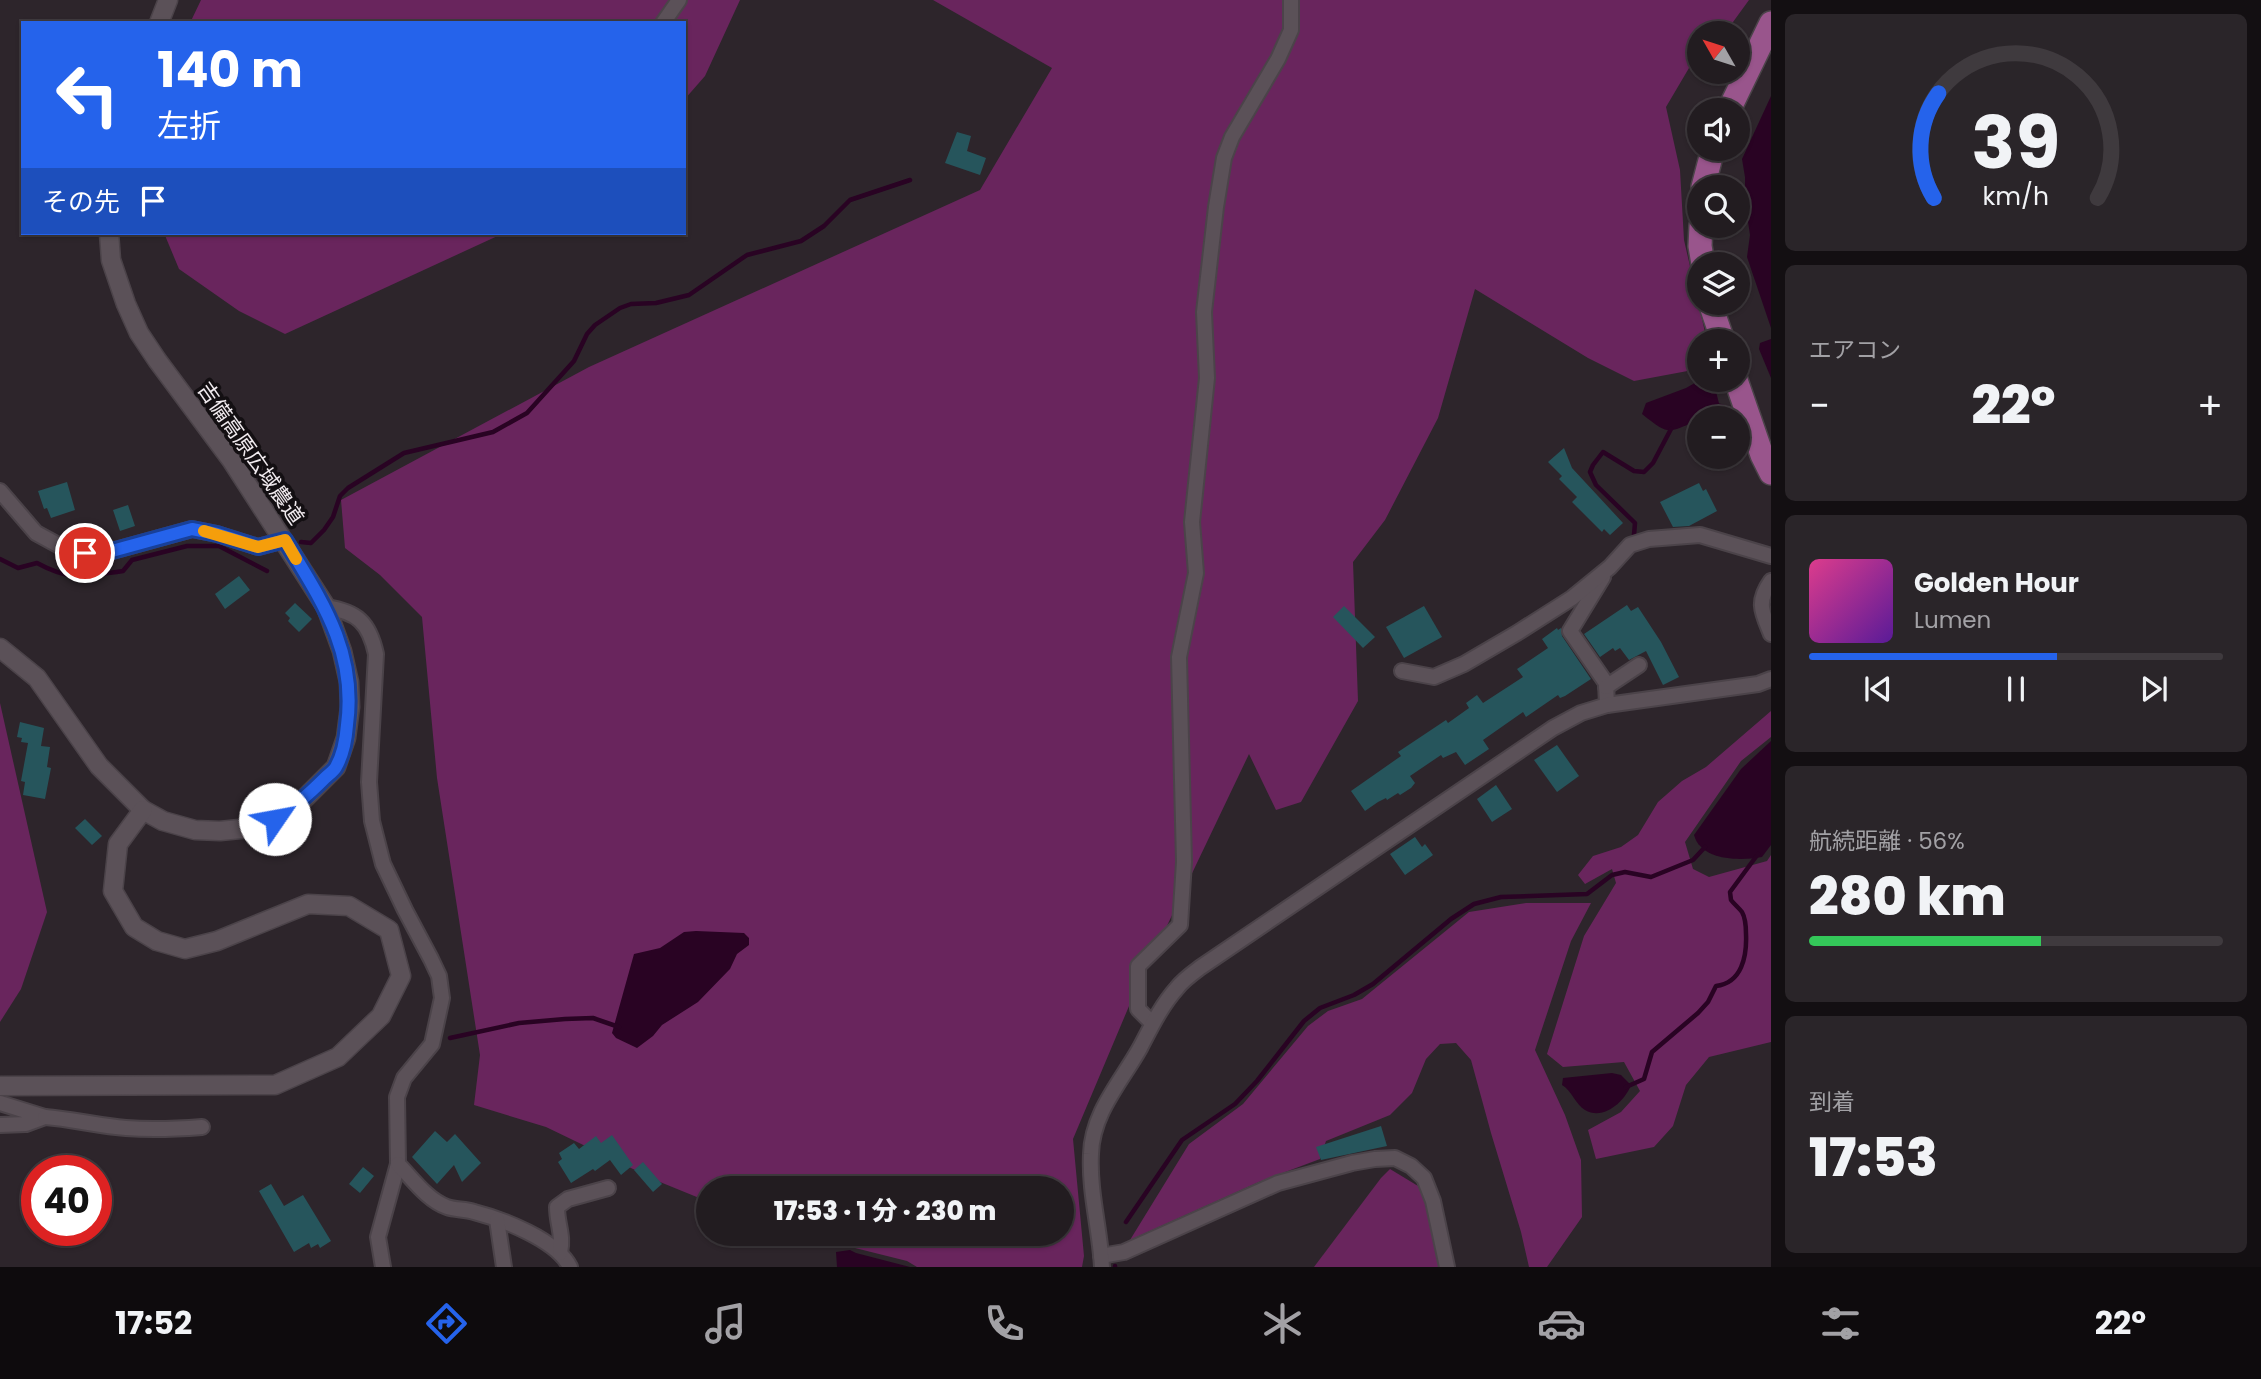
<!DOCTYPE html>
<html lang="ja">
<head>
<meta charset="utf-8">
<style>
  body { margin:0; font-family:Poppins,"Noto Sans JP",sans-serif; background:#2a2529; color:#f1f3f6; height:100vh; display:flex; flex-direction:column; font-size:26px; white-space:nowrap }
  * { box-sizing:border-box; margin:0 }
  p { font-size:23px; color:#a2a1a5 }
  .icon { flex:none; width:38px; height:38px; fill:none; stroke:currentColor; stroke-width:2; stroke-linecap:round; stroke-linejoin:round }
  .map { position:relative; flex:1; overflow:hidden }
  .panel { display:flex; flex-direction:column; gap:14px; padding:14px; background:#130f12; width:490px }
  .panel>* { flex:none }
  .top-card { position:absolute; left:21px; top:21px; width:665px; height:214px; border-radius:0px; box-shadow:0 2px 5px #0004,0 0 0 2px #3f3a3e; background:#2563eb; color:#fff; overflow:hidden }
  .needle { width:46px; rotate:309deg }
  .buttons { position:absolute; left:1687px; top:21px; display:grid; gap:14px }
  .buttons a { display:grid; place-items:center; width:63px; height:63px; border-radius:50%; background:#221c20; box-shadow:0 2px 5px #0004,0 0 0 2px #3f3a3e; font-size:35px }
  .speed { position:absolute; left:21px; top:1155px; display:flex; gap:14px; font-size:35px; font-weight:700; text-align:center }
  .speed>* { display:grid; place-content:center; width:91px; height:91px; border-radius:50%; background:#221c20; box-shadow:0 2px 5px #0004,0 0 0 2px #3f3a3e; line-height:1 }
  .speed .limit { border:10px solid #d22; background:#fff; color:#111 }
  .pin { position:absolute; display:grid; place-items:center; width:60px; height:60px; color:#fff; margin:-30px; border:4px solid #fff; border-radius:50%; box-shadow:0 2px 7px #0007 }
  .me { position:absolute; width:77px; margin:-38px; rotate:57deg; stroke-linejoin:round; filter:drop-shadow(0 0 5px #0008) }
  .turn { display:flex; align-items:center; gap:24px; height:147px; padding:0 21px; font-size:32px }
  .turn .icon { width:91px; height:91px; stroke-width:2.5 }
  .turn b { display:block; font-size:49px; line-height:60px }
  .then { display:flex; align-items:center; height:66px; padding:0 21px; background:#0003; gap:14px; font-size:26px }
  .big { font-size:52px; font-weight:800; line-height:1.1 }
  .panel .tile { flex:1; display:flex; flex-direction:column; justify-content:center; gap:10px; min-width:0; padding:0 24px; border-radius:10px; background:#2a2529 }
  .panel .dial { align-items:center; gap:0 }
  .dial svg { height:182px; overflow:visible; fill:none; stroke:#3f3a3e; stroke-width:7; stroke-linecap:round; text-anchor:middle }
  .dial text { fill:#f1f3f6; stroke:none }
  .song { display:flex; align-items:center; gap:21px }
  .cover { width:84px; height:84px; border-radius:10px; background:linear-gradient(135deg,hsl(330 70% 55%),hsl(270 70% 35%)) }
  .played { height:7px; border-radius:4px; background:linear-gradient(90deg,#2563eb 60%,#3f3a3e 60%) }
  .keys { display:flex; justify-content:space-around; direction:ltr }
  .heat { display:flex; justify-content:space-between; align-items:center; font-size:38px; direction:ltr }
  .charge { height:10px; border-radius:5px; background:linear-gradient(90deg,#34c759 56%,#3f3a3e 0) }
  .trip { position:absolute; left:696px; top:1176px; width:378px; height:70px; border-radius:35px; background:#221c20; box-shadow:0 2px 5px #0004,0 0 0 2px #3f3a3e; font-weight:800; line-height:70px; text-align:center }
  .menu { display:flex; height:112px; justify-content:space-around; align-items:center; background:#0e0b0d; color:#a2a1a5 }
  .menu .icon { width:49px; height:49px }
  .menu .selected { color:#2563eb }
  .menu b { font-size:32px; color:#f1f3f6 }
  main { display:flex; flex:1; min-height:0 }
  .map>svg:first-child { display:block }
  .green { fill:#69255d }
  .water { fill:#290323 }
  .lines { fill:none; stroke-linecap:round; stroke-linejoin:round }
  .stream { stroke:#290323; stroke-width:4.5 }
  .building { fill:#26555c }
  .minor-casing { stroke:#4b4349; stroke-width:18 }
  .tertiary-casing { stroke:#4b4349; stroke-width:21 }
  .primary-casing { stroke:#4b4349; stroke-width:26 }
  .minor { stroke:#5b5158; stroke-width:14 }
  .tertiary { stroke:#5b5158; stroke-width:18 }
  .primary { stroke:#99558c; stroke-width:23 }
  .route-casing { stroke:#184099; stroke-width:18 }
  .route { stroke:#2563eb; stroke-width:12 }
  .slow { stroke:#f59e0b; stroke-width:12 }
  .labels { text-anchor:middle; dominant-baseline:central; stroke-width:7; stroke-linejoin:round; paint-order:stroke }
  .street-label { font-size:21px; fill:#f1ebef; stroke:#130f12 }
</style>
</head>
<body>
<main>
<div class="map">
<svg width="1771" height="1267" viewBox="0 0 1771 1267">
  <rect width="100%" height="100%" fill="#2d252b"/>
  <g class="green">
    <polygon points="201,0 740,0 705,76 684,100 684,23 190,23"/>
    <polygon points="933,0 1749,0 1725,33 1699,33 1699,58 1689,68 1666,107 1680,170 1684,240 1707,341 1699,341 1699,363 1693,370 1634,381 1588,358 1475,289 1438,418 1385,520 1353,562 1358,701 1301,802 1276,810 1249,754 1132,999 1073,1139 1084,1256 1082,1267 917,1267 907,1261 799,1234 1062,1234 1062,1188 709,1188 709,1202 660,1182 546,1127 474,1105 480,1055 437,778 422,617 380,575 345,548 341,500 589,367 980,190 1052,68"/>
    <polygon points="164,233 504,233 285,334 239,311 179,269"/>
    <polygon points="0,703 47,912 21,989 0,1022"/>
    <polygon points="1771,711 1771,737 1741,761 1685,842 1693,869 1709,877 1767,861 1771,855 1771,1042 1709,1057 1686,1085 1673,1126 1654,1147 1596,1159 1588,1130 1621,1112 1640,1091 1624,1062 1563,1067 1547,1054 1584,936 1616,883 1612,869 1585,884 1578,875 1593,856 1621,847 1638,835 1658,802 1682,781 1706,767"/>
    <polygon points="1526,903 1591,903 1571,941 1535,1050 1565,1115 1581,1160 1582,1217 1547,1267 1529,1267 1521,1232 1491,1133 1471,1060 1456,1043 1440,1044 1426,1059 1412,1093 1390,1115 1326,1141 1320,1159 1259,1182 1130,1240 1189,1144 1243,1104 1308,1026 1328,1011 1362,999 1469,912"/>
    <polygon points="1390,1169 1418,1186 1429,1208 1441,1267 1314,1267 1381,1178"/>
  </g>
  <g class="water">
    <polygon points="1771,96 1771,328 1747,257 1750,235 1745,202 1745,177 1742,159"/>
    <polygon points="1771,339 1771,378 1759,349 1760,343"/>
    <path d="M1700,380H1713L1722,415L1710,418H1699V421C1667,431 1672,438 1642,414L1646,403L1686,388Z"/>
    <path d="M1771,741V845L1762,857C1740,861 1701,861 1694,835L1741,769Z"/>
    <polygon points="696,931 744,933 749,938 749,945 737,954 730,969 698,1002 662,1025 653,1036 637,1048 616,1038 612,1033 634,954 660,948 684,932"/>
    <path d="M1612,1073L1621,1075L1631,1085C1625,1101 1604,1121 1585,1110C1576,1105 1572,1091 1562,1085L1563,1078Z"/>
    <polygon points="850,1250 856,1253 910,1267 837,1267 836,1252"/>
  </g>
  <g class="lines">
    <g class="stream">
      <polyline points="1716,405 1731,409"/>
      <polyline points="1634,535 1635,523 1596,485 1590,472 1593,465 1603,452 1634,471 1644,472 1653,463 1671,429"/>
      <polyline points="301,542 311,543 324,530 333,517 340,496 348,488 404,453 493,432 527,413 574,361 587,334 595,325 620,308 631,304 656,303 689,295 747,255 801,241 824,226 850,200 910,180"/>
      <path d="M0,559L18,568L37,563C72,582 85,576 123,571L132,560L187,546H219L267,571"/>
      <polyline points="450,1038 519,1023 565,1019 593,1018 619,1027"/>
      <path d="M1626,1087L1644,1079L1652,1052L1698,1013L1708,1002L1716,986C1742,983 1747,956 1746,934C1746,927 1746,919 1742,912C1739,908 1734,904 1731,900L1730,892L1758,854"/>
      <polyline points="1126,1222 1182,1140 1235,1104 1257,1081 1304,1021 1320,1008 1354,995 1373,984 1451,919 1474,904 1501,897 1587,894 1612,875 1625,872 1651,877 1693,860 1705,847"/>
      <polyline points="1115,1266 1115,1267"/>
    </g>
  </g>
  <g class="building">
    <polygon points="957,132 971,136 967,151 986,158 980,175 945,163"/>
    <polygon points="1564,448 1572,468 1623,523 1610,535 1604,529 1602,532 1572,502 1577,497 1559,479 1562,476 1548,462"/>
    <polygon points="67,482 75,510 51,518 47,508 44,509 38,491"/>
    <polygon points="1699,483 1703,491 1706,489 1717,511 1689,526 1673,527 1660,502"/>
    <polygon points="128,505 135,526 120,531 113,510"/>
    <polygon points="239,576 250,590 225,609 215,594"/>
    <polygon points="295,603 312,619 299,632 288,621 290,618 285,613"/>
    <polygon points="1627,605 1631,611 1638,607 1661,642 1679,677 1663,685 1646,651 1629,660 1620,648 1615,651 1613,648 1600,657 1584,634"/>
    <polygon points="1344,606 1375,637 1363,648 1333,617"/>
    <polygon points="1424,606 1442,637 1404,658 1386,627"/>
    <polygon points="1557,628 1558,630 1561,628 1562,636 1591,679 1565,696 1560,698 1558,695 1526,717 1523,712 1483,740 1489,749 1465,765 1456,752 1443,758 1441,755 1410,776 1415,783 1411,788 1400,795 1398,793 1387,800 1386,798 1378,802 1365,811 1351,791 1401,756 1398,752 1446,720 1448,723 1469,708 1466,703 1477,695 1483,703 1523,677 1517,669 1548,648 1542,639"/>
    <polygon points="20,722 44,728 41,746 50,747 47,767 51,768 45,799 23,795 25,782 21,781 28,743 21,742 22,738 17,737"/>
    <polygon points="1557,745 1579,776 1557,792 1534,760"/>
    <polygon points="1496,785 1512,809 1492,822 1477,799"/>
    <polygon points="85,819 102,836 92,845 75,828"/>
    <polygon points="1415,837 1422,847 1425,844 1433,855 1405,875 1390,854"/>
    <polygon points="1381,1126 1387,1146 1321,1160 1316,1147"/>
    <polygon points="435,1131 447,1142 455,1134 481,1163 462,1182 454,1165 437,1184 412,1157"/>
    <polygon points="612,1135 633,1165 621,1175 610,1160 595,1171 593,1169 571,1183 558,1162 562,1159 559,1153 574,1143 579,1149 596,1136 601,1143"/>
    <polygon points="643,1162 662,1184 653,1192 634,1170"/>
    <polygon points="363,1167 374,1176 360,1193 349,1184"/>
    <polygon points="271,1184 284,1206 303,1195 331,1241 320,1248 318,1244 311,1248 309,1243 294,1252 259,1191"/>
  </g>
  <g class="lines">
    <g class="minor-casing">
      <g id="minor">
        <polyline points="663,23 679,0"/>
        <polyline points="0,491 36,533 69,551 101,554 192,529 217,534 258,547 284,540"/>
        <polyline points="1603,577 1570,631 1606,683 1607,705"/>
        <path d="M1771,581C1756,602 1762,612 1771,634"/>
        <path d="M326,607C357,612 369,622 376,654L369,782L372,821L383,864L405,910L431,959L439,976L442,998L432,1044L404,1078L397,1097L398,1164L378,1237L383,1267"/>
        <polyline points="1402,671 1434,677 1464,664 1517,633 1572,598 1610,567 1630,545 1649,539 1700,535 1771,556"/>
        <polyline points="1606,687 1639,665"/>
        <polyline points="1152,1023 1138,1009 1138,966 1180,925 1184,862 1179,657 1196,573 1192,522 1207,378 1204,312 1216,207 1224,158 1232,137 1278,59 1291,30 1291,0"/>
        <polyline points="0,1103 45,1117 26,1124 0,1125"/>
        <path d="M45,1117C72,1119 99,1126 126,1128C151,1130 176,1129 202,1127"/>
        <path d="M398,1164C412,1178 427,1200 447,1207C455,1210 465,1209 474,1212C502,1219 557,1240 570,1267"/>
        <polyline points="497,1220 504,1267"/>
        <path d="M560,1253C564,1235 557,1225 557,1207L568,1199L608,1188"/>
        <polyline points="1101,1256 1124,1252 1278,1183 1352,1163 1375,1159 1395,1158 1411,1166 1424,1178 1433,1201 1447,1267"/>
        <path d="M1102,1267C1100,1229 1089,1192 1091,1154C1092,1113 1121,1082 1140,1048C1151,1027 1161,1006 1177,988C1183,980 1193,973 1201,967L1553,728L1581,713L1607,705L1758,684L1771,679"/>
      </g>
    </g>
    <g class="tertiary-casing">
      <g id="tertiary">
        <polyline points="159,23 168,0"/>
        <polyline points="0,648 37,678 99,766 143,810 163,821 195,830 220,831 260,827 275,819 302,801 336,767 346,738 350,707 349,682 342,651 326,607 232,461 157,360 139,333 126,304 111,260 109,233"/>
        <polyline points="0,1086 275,1085 338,1057 381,1016 401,976 389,930 349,906 308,904 217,941 185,949 157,941 134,927 113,891 118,844 143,810"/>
      </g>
    </g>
    <g class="primary-casing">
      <g id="primary">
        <polyline points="1729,110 1771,23"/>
        <polyline points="1703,187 1713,149"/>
        <polyline points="1701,226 1700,246 1703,264"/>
        <polyline points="1710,303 1723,341"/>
        <polyline points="1736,380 1762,455 1771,473"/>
      </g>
    </g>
    <use href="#minor" class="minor"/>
    <use href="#tertiary" class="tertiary"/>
    <use href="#primary" class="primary"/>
  </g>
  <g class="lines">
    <g class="route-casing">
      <path id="route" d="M85,553L101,554L192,529L217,534L258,547L285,540C321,600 357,651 347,725C346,738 343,755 336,767C334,771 328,775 325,778C307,796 296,805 275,819"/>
    </g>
    <use href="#route" class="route"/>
    <polyline class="slow" points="204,531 258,547 285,540 296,559"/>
  </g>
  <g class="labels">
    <g class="street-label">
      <text transform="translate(251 453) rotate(55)">吉備高原広域農道</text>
    </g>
  </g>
</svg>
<div class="buttons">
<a><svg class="needle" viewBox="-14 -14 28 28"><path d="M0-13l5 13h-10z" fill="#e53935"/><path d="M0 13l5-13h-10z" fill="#a2a1a5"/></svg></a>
<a><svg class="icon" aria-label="sound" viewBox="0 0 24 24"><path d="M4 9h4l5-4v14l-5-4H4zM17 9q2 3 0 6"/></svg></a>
<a><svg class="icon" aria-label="search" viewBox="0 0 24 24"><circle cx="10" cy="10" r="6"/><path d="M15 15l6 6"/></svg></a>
<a><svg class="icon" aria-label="layers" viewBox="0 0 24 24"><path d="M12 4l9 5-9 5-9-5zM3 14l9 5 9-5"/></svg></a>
<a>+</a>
<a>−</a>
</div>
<div class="speed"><div class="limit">40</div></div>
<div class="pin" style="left:85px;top:553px;background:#d93025"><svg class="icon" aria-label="arrive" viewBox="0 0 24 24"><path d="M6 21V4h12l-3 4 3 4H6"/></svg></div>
<svg class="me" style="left:275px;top:819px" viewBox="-20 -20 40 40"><circle r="19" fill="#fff"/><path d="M0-13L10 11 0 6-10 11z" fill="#2563eb"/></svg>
<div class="trip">17:53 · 1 分 · 230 m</div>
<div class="top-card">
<div class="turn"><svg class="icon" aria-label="left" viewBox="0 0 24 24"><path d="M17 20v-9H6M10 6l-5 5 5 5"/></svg><div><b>140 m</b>左折</div></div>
<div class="then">その先<svg class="icon" aria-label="arrive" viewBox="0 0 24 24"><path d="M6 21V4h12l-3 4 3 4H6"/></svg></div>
</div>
</div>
<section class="panel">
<div class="tile dial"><svg viewBox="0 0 100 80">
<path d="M14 69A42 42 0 1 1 86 69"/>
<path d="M14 69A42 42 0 0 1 16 23" stroke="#2563eb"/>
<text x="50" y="56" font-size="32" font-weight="700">39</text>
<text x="50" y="72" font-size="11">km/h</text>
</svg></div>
<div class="tile"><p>エアコン</p>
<div class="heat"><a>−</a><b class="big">22°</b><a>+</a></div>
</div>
<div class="tile">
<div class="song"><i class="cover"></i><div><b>Golden Hour</b><p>Lumen</p></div></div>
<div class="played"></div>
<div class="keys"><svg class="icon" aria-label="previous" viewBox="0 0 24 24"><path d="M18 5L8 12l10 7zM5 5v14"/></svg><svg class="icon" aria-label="pause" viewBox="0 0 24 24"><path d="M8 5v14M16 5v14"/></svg><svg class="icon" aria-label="next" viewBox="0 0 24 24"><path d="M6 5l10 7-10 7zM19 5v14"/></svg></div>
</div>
<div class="tile"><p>航続距離 · 56%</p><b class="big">280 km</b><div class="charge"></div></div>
<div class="tile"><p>到着</p><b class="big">17:53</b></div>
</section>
</main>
<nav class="menu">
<b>17:52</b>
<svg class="icon selected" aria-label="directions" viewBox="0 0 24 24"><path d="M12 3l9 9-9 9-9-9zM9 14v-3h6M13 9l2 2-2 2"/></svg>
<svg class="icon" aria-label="music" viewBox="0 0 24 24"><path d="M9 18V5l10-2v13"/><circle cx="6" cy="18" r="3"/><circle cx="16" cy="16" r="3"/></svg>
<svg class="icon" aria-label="phone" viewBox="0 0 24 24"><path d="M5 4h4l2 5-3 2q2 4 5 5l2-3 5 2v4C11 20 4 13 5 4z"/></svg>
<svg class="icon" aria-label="climate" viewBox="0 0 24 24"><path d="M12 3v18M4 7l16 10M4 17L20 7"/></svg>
<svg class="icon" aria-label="car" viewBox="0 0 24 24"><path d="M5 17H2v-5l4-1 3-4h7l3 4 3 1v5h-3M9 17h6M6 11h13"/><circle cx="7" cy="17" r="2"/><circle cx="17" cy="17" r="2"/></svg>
<svg class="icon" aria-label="filters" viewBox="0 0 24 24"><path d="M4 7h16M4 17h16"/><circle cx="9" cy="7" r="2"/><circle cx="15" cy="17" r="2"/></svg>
<b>22°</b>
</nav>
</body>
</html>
